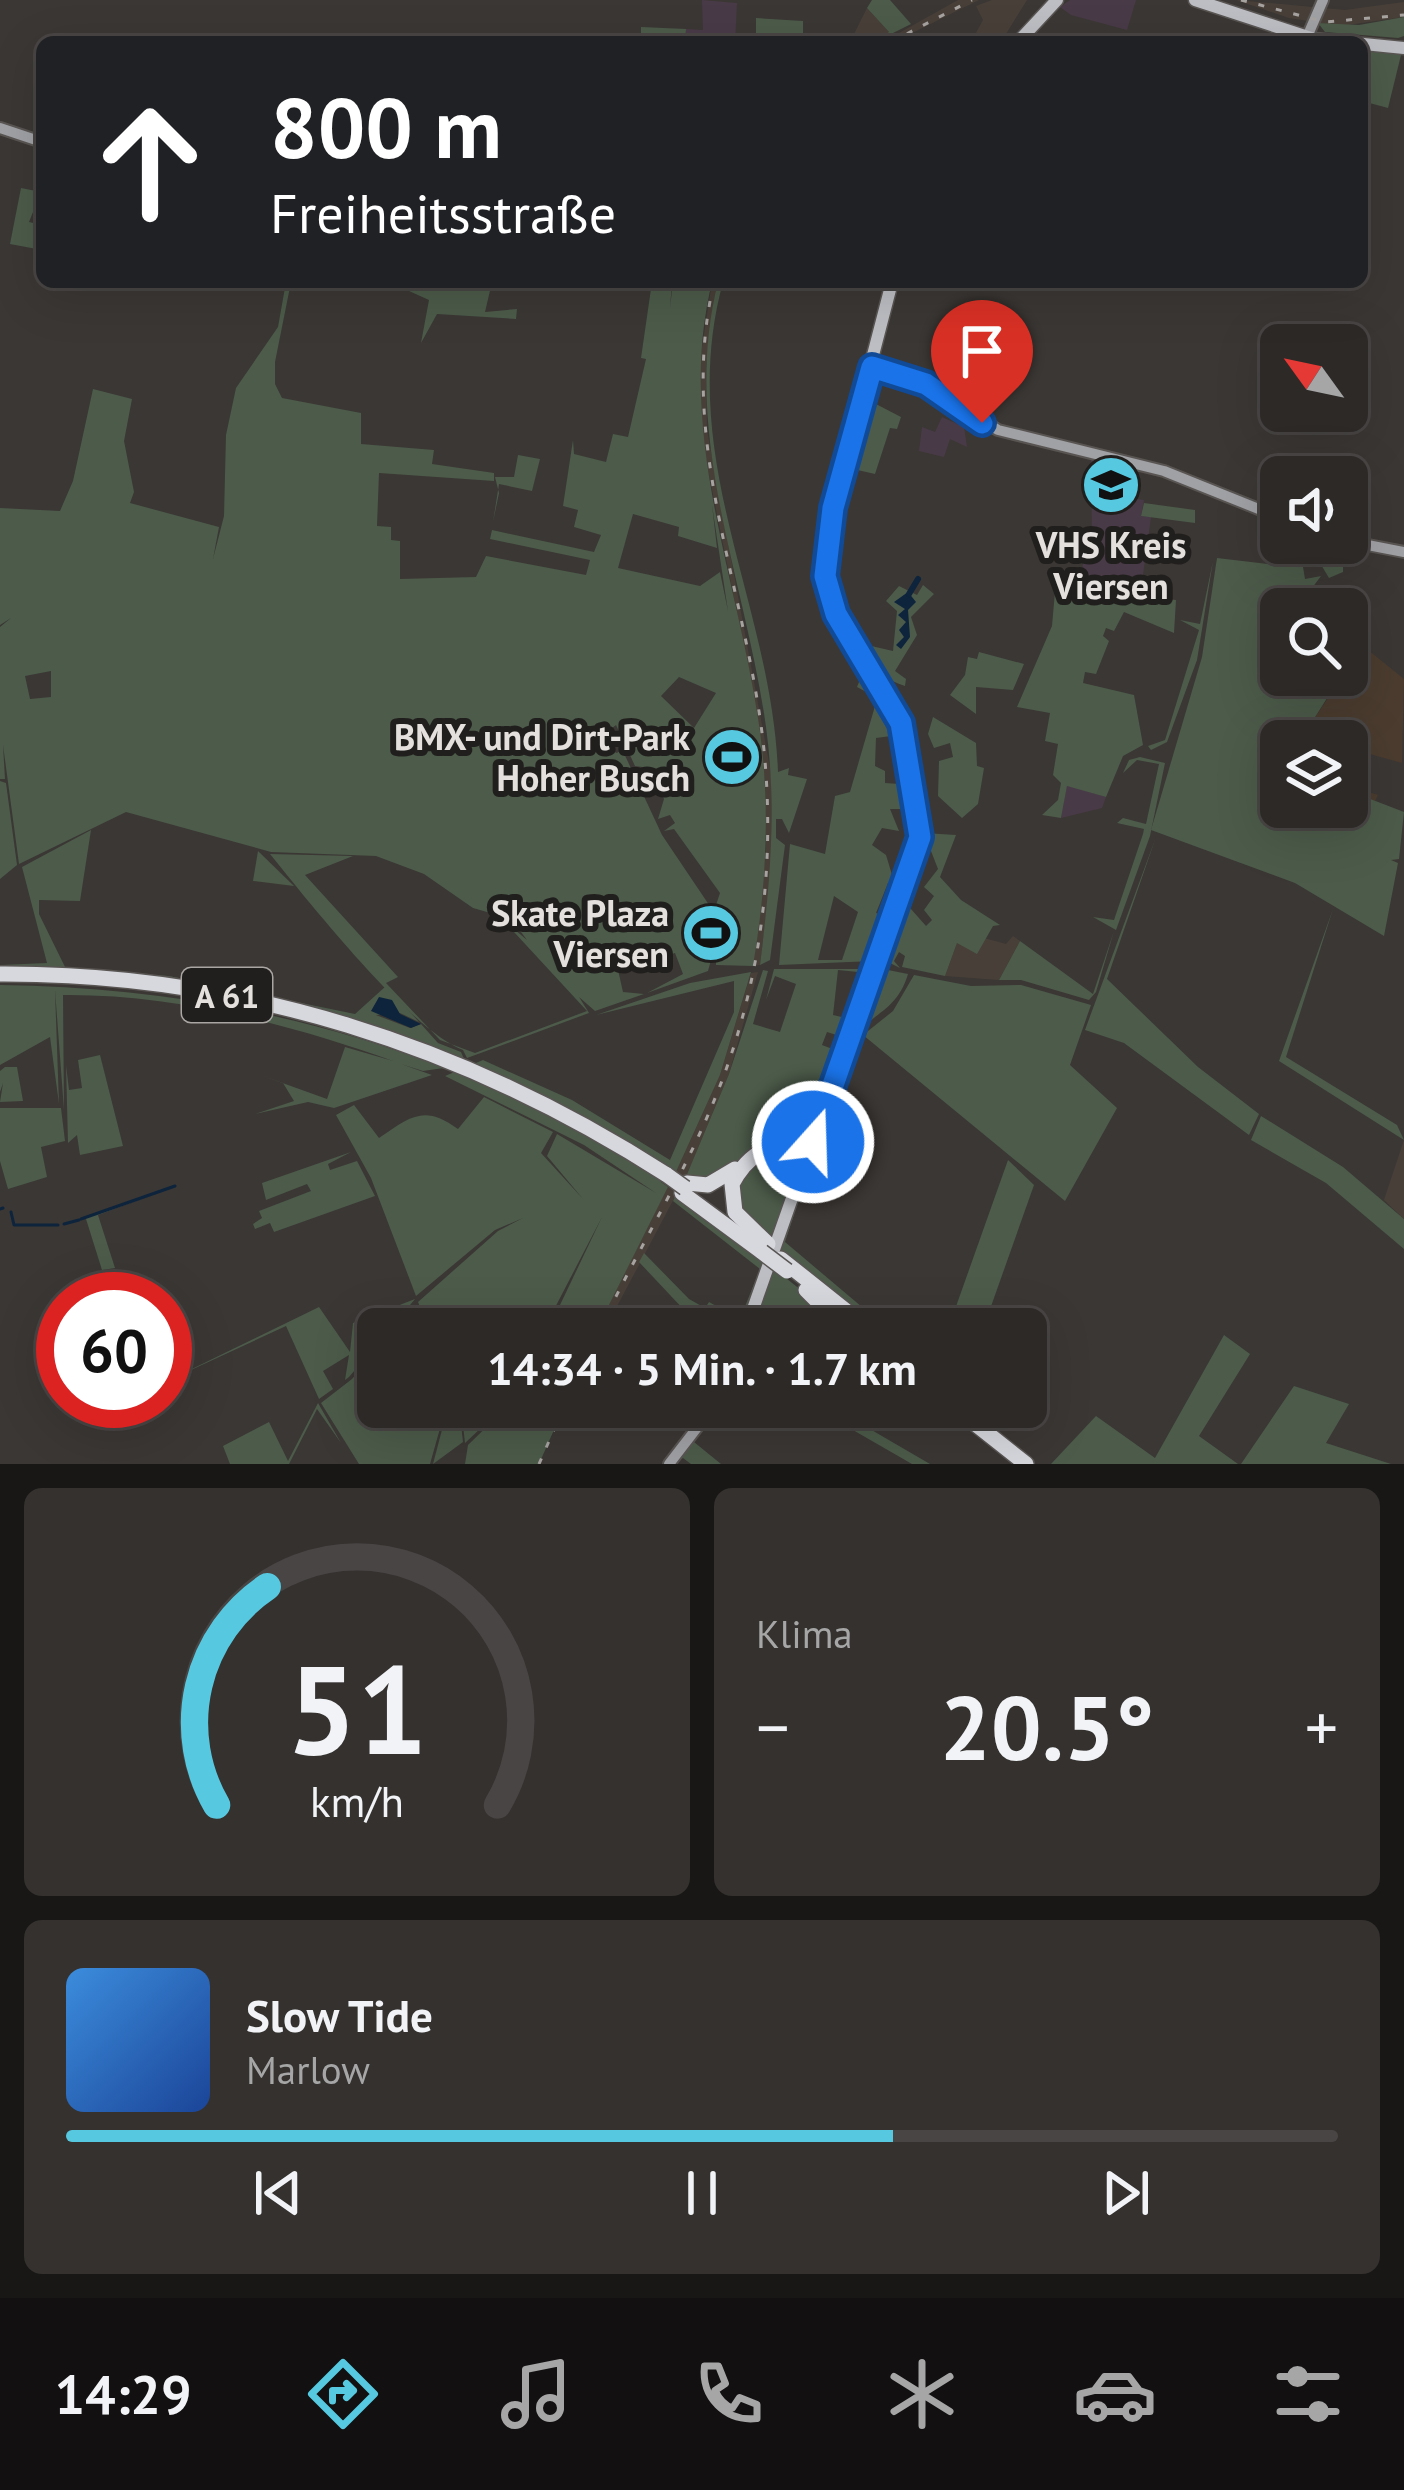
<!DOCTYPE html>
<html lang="de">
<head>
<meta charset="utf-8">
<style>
  body { margin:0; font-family:"PT Sans",sans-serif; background:#34312f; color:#f1f3f6; height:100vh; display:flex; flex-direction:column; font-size:45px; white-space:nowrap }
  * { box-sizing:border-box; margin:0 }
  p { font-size:39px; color:#a6a6a7 }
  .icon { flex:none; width:66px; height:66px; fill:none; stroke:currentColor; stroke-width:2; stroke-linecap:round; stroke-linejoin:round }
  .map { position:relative; height:1464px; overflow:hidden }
  .side { display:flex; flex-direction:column; gap:24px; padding:24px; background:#181715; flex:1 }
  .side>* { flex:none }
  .guide { position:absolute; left:36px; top:36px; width:1332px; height:252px; border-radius:18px; box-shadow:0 12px 48px #0002,0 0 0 3px #484544; background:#202124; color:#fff; overflow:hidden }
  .needle { width:78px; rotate:303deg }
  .tools { position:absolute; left:1260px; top:324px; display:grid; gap:24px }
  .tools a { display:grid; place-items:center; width:108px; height:108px; border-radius:18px; background:#2c2927; box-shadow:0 12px 48px #0002,0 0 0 3px #484544; font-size:60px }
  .speed { position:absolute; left:36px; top:1272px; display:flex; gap:24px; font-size:60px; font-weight:700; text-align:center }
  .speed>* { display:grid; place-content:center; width:156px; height:156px; border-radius:50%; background:#2c2927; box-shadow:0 12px 48px #0002,0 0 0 3px #484544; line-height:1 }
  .speed .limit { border:18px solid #d22; background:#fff; color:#111 }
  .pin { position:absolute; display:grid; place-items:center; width:102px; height:102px; color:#fff; margin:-123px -51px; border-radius:50% 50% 50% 0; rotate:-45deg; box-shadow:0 0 12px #0007 }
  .pin .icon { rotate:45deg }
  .me { position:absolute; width:132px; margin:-66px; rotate:20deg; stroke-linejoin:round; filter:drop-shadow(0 0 9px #0008) }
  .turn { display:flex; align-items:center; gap:42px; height:252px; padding:0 36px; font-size:54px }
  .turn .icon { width:156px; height:156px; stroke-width:2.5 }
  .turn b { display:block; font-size:84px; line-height:102px }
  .big { font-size:90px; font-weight:800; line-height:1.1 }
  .side .card { flex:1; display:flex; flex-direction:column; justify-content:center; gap:18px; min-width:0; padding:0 42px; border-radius:18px; background:#34312f }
  .side .dial { align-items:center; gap:0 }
  .dial svg { height:312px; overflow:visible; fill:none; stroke:#484544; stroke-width:7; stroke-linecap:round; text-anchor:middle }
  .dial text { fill:#f1f3f6; stroke:none }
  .song { display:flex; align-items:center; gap:36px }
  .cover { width:144px; height:144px; border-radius:18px; background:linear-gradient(135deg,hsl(210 70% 55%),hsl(220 70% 35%)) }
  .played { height:12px; border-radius:6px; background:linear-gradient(90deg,#56c9e1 65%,#484544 65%) }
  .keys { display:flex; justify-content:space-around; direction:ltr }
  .heat { display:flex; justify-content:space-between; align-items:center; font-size:66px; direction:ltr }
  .side .tiles { flex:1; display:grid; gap:24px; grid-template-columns:1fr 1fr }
  .card:last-child { grid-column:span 2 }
  .trip { position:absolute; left:357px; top:1308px; width:690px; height:120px; border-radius:18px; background:#2c2927; box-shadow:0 12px 48px #0002,0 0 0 3px #484544; font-weight:800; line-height:120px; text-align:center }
  .tab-bar { display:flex; height:192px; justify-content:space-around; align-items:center; background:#121010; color:#a6a6a7 }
  .tab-bar .icon { width:84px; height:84px }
  .tab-bar .on { color:#56c9e1 }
  .tab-bar b { font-size:54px; color:#f1f3f6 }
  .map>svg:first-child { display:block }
  .built { fill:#483f38 }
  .education { fill:#493a47 }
  .medical { fill:#4b3c2f }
  .green { fill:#4c5b4a; fill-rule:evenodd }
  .water { fill:#0d243c }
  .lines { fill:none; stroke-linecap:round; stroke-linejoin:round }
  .stream { stroke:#0d243c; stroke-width:3 }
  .canal { stroke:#0d243c; stroke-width:6 }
  .secondary-casing { stroke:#595553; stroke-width:14 }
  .primary-casing { stroke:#595553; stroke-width:15 }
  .motorway-casing { stroke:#595553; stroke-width:18 }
  .secondary { stroke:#a0a1a5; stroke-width:10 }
  .primary { stroke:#bcbec3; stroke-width:12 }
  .motorway { stroke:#d6d8de; stroke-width:15 }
  .rail { stroke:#a6a3a1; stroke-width:3; stroke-dasharray:6 12; stroke-linecap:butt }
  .motorway-bridge-casing { stroke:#595553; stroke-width:18; stroke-linecap:butt }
  .motorway-bridge { stroke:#d6d8de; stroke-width:15 }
  .route-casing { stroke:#114b97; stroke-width:30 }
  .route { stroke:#1a73e8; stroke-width:21 }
  .labels { text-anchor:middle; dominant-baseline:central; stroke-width:12; stroke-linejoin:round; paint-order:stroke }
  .shield { fill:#211f1d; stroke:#a9a6a4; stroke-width:3 }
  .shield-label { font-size:33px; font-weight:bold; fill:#e3e0de }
  .poi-label { font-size:36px; font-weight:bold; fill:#e3e0de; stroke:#211f1d; text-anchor:end }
</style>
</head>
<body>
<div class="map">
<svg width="1404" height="1464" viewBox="0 0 1404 1464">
  <rect width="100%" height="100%" fill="#3b3734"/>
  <g class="built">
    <polygon points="958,0 979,0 894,42 883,42"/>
    <polygon points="992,0 1027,0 1001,42 971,42 983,20 976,6"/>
    <polygon points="1236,0 1345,10 1404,2 1404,17 1340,26 1289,18"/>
    <polygon points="867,8 890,33 875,42 850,42"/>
    <polygon points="712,282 718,282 706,365 707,430 771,773 772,871 760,965 753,966 766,853 765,781 752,687 702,440 700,360"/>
    <polygon points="1013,936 1020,941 999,980 945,976 957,943 984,938 1006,944"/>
    <polygon points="758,972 729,1074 685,1179 675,1174 720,1075 751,973"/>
    <polygon points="1404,1140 1404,1219 1384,1200"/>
    <polygon points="668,1187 677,1193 605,1329 597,1329"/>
  </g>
  <g class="education">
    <polygon points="702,0 737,3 735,42 685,42 686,29 703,30"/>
    <polygon points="1070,0 1136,0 1127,30 1071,15 1060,7"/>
    <polygon points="942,417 964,427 967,447 950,439 944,457 919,451 922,427 935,432"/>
    <polygon points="1091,459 1132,469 1128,498 1144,500 1141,516 1151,517 1141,589 1147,595 1122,594 1117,604 1109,599 1084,601 1074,586 1080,586 1083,563 1064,555 1066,542 1092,541"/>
    <polygon points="1067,785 1106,797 1102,808 1061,818"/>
  </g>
  <polygon class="medical" points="1363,646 1404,679 1402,763 1366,753 1361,783 1362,790 1378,795 1375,801 1347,790 1347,741 1315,741 1312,722"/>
  <g class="green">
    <polygon points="872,0 890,0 911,24 875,42 889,32 867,8"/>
    <polygon points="1404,17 1404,36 1398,38 1325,32 1318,23 1359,25"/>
    <polygon points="756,18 803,21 803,42 742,38 743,33 756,34"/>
    <polygon points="641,27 686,29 685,42 641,42"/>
    <polygon points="1362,43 1401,55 1388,108 1362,101"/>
    <polygon points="21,188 41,192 29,222 42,225 42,250 10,244"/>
    <path d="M286,282H291L275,362V384L282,398L361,413V444L434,450L432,464L494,473V481L379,473L377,526L391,527V540L400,541V579L476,577L486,556L586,575L590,560L490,539L492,530L594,552L601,535L574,527L578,510L563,506L573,440L574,454L606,462L613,434L628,437L646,359L641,358L652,282H672L670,308L673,282H712C676,429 736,573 758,718C771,801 767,883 753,966L716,965V956L736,937L716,905L720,893L674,829L664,831L675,823L670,815L658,819L664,799L649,768L635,766L616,725L598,739L615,734L604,748L617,753L622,749L662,835L732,939L713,953L708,971L647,993L683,974L675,953L618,970L623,992L644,994L595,1011L579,997L589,1013L467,1058L463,1050C410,1030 309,902 270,854L353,856L305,875L398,977L386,983L440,1040L475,1053L587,1011L501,918L527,940L512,920L526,903L508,918L473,908L424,874L376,856L271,852L126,812L19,864L3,745L5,779H0V627L11,618L0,625V508L60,511L73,481L93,389L132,399L124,441L134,492L130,503L219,527L213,559L224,516L226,435L236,388L278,327ZM712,505L728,611L720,572L700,586L618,568L633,514L679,527L678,536L717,548ZM51,671V697L30,699L25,676ZM679,677L716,693L694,728L661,696Z"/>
    <polygon points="389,282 492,282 485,312 517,309 516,319 437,314 421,343 429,300"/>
    <path d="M718,282H723C675,458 772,604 778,772L789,768L788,775L807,779L789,833L782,819H776V838L785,845L770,960L760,965C770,885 777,808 766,727C745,577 680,434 718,282Z"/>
    <polygon points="1303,327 1355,335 1354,344 1365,346 1365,353 1347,352 1347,345 1315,345 1316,333 1302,332"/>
    <polygon points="879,373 921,387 922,394 891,382 879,383 874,403 901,417 897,429 890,428 875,474 853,469 827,554 859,425"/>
    <polygon points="518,455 540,459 532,491 499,484 493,522 499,493 495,477 514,477"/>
    <polygon points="1221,498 1281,520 1281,543 1290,543 1287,565 1303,567 1305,579 1321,576 1312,588 1326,609 1281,609 1281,675 1320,675 1318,683 1334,687 1312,722 1315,741 1281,741 1281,807 1347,807 1347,790 1404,812 1399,859 1391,860 1398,863 1384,936 1295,883 1151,830 1202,657 1217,558 1277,565 1279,523"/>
    <polygon points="1144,503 1195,510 1195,523 1141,516"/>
    <polygon points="1308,543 1343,544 1343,572 1329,578"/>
    <polygon points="1213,561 1197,660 1167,742 1151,750 1148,746 1165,740 1199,630 1180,620 1200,624"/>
    <polygon points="1056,580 1072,585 1085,601 1093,597 1117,604 1122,592 1150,592 1150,597 1176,600 1174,633 1124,612 1114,631 1106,628 1103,636 1109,641 1096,674 1085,672 1083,683 1134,695 1143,745 1123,756 1106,797 1067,786 1061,818 1042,815 1058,800 1061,783 1053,775 1058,744 1045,741 1050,713 1017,707 1052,626"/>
    <path d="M923,585L934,594L911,617L917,635L895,671L906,679L905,686C887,680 866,668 867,645L893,651L897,611L886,601L899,586L917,595Z"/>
    <polygon points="979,652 1024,664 1013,690 976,687 976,714 950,695 965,675 968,657 977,659"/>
    <path d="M865,667L898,721L918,820L913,858L873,961L779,965L790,844L825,854L835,796L850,792L875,706L891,736L876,738L875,766L885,771V783L900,784L903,809H890L899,831L882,828L872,845L886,855L896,888L888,883L876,913L889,916L910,859L915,821L893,733L870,694L857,687ZM834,896L858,912L842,960H818Z"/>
    <polygon points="933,717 976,743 977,766 984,768 978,804 962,818 938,796 939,761 953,757 950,743 934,748 928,734"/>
    <polygon points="1140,757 1165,763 1150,836 1116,930 1093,917 1114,920 1143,834 1144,829 1117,823 1123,818 1146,824 1159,764 1137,760 1123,773 1129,760"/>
    <polygon points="0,781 6,783 17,865 0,879"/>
    <polygon points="91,830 80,901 39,900 39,914 66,969 169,976 355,1014 386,986 419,1022 400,1013 376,1015 410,1028 421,1024 438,1043 461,1052 464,1059 331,1013 0,971 0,965 47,963 22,867"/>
    <polygon points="924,833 956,835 940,877 961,900 1000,925 993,926 977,954 957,943 945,976 902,967 905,956 899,952 894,961 900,968 884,960 903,900 926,926 932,920 924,910 934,896 924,887 938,869"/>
    <polygon points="1156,837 1107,979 1198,1067 1259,1114 1249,1135 1124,1043 1085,1030"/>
    <polygon points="258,851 294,886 253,881"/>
    <polygon points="1333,909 1286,1057 1397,1125 1404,1140 1279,1061"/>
    <polygon points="1114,931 1096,992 1089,1000 1021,980 999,980 1020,941 1093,994"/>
    <path d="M774,969H858L866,977L846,1038L827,1032L822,1045L843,1053L817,1118L766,1140L714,1179H685L729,1074L763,970L768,971L753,1024L780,1032L796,984L775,976L766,1000ZM838,970L858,972L846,1018L833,1015Z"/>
    <path d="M883,969L908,974C896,1014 869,1012 857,1038C826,1101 808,1175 785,1242L888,1329H876L778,1249Z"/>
    <path d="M751,972L720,1075L675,1174L666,1170L661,1182L668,1187L597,1329L560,1305L602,1217L546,1325L510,1310L503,1329H429L418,1302L498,1231L523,1218L495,1230L416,1296L371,1178L336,1115L354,1105L379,1138C412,1115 425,1105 458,1129L484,1097L553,1132L541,1153L583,1199L547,1156L557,1134L656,1193L584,1145L445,1076L483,1060L572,1100L670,1160L734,1012V981L596,1015L690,983Z"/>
    <polygon points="914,975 971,986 1021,985 1091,1005 1070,1065 1117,1108 1065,1201 863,1035 893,1011"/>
    <path d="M0,985C153,987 301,1012 444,1068L423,1071L401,1064L432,1075L334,1108L308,1102L255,1114L294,1101L283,1083L252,1072L327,1099L345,1047L393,1061C289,1024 175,994 63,995L64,1110L55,990L59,1104L50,1037L0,1065Z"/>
    <polygon points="100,1055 123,1146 80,1155 77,1135 68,1143 66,1065 69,1090 82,1088 78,1060"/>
    <polygon points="5,1067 17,1067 23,1101 0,1102 3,1083 0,1092 0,1071"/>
    <polygon points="0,1108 61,1108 65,1141 41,1147 47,1177 8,1189 0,1161"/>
    <polygon points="1261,1116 1343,1167 1404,1219 1404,1249 1326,1183 1251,1140"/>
    <polygon points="803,1148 773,1245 741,1216 738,1177 762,1154"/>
    <polygon points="351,1152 328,1164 330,1170 357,1161 375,1196 274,1232 270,1223 255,1229 253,1224 262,1218 259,1211 311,1191 307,1184 266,1200 262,1183"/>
    <polygon points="1008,1160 1034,1185 983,1329 948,1329"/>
    <polygon points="176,1186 98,1215 115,1268 102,1270 86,1219 81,1219"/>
    <polygon points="677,1193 767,1263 743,1329 702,1329 639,1262 644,1253 689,1299 705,1308 709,1302 740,1319 760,1269 673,1201"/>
    <polygon points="772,1267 816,1302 830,1329 760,1329 756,1320"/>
    <polygon points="415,1299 390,1329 378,1329 378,1343 349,1377 345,1380 349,1355 323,1371 333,1389 319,1399 286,1326 165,1382 319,1307 350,1352 353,1323"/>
    <polygon points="1224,1335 1250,1354 1199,1436 1238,1464 1051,1464 1096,1416 1155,1458"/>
    <polygon points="378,1349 378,1407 446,1407 430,1464 359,1464 321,1403 352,1379"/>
    <polygon points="1294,1386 1349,1404 1326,1443 1391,1464 1241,1464"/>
    <polygon points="318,1403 341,1443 317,1409 289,1464 230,1464 223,1446 269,1422 288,1461"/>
    <polygon points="448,1407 459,1407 463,1442 433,1464"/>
    <polygon points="461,1407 498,1412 465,1443"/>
    <polygon points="507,1407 564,1407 539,1464 465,1464 468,1445"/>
    <polygon points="715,1407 721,1407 694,1442 721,1464 691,1464 683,1458 672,1464"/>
    <polygon points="813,1407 832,1407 930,1464 912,1464"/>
  </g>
  <g class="water">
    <polygon points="908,592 916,602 908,610 910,637 901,649 896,645 904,637 899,630 906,622 898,615 905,609 894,602"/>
    <polygon points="379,997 392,1000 400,1014 421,1024 411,1028 371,1011"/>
  </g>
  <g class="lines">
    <g class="stream">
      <polyline points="0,1209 3,1208"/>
      <polyline points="11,1212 14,1225 58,1225"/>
      <polyline points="81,1219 175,1186"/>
      <polyline points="64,1224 79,1220"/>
    </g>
    <polyline class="canal" points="909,594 918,579"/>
    <g class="secondary-casing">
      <g id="secondary">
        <polyline points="1307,37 1323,0"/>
        <polyline points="0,128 42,142"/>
        <polyline points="872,367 925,384 998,430 1164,471 1281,518"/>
        <polyline points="1347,541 1404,552"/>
        <polyline points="669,1464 713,1407"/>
      </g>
    </g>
    <g class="primary-casing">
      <g id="primary">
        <polyline points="1195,0 1314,39 1404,48"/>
        <polyline points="1018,42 1057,0"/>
        <polyline points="746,1329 919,837 901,723 836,614 825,576 833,509 892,282"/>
      </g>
    </g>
    <g class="motorway-casing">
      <g id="motorway">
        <path d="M0,974C241,973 465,1045 667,1175"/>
        <polyline points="778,1137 810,1127 823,1115"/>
        <polyline points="687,1183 708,1185 735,1169"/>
        <polyline points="682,1193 762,1252"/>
        <path d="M768,1244L735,1212L732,1184C748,1153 777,1136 811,1146"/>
        <polyline points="781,1259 869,1329"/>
        <polyline points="806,1290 826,1310 833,1329"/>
        <polyline points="751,1314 758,1329"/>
        <polyline points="954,1407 1026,1464"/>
      </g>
    </g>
    <use href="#secondary" class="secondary"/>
    <use href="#primary" class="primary"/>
    <use href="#motorway" class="motorway"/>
    <g class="rail">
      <polyline points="1241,0 1325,22 1404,15"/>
      <polyline points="891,42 972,0"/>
      <path d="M600,1329C635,1255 679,1184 711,1108C760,993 777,866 763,741C745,585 677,440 714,282"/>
      <polyline points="539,1464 564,1407"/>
    </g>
    <g class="motorway-bridge-casing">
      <g id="motorway-bridge">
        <polyline points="667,1175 685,1188"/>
        <polyline points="762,1252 787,1271"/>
      </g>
    </g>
    <use href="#motorway-bridge" class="motorway-bridge"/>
  </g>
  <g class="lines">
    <g class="route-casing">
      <polyline id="route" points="813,1142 920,837 901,723 836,614 825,576 833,508 872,367 926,384 982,423"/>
    </g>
    <use href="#route" class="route"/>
  </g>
  <defs>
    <g id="university-disc" transform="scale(3)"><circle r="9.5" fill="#56c9e1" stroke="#211f1d"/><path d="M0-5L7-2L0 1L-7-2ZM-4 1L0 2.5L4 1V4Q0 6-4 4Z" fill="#111"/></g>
    <g id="stadium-disc" transform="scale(3)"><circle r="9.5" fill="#56c9e1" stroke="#211f1d"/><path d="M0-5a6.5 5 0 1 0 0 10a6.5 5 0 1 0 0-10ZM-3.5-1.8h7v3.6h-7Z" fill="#111"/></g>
  </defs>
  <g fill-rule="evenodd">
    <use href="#university-disc" x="1111" y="485"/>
    <use href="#stadium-disc" x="732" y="757"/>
    <use href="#stadium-disc" x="711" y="933"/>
  </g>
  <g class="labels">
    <rect class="shield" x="182" y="968" width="90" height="54" rx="9"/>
    <g class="shield-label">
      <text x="227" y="995">A 61</text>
    </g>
    <g class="poi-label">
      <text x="1111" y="544" text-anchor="middle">VHS Kreis<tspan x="1111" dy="41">Viersen</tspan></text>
      <text x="690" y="736">BMX- und Dirt-Park<tspan x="690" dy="41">Hoher Busch</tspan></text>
      <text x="669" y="912">Skate Plaza<tspan x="669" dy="41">Viersen</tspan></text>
    </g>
  </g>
</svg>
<div class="tools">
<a><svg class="needle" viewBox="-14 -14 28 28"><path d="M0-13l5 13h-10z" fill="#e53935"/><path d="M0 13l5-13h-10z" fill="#a6a6a7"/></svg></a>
<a><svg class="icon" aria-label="sound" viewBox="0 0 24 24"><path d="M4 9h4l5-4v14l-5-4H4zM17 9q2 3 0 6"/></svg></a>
<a><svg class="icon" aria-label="search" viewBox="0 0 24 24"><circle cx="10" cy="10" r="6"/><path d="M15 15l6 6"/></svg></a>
<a><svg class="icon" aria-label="layers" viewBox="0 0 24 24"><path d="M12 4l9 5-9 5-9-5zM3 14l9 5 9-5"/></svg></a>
</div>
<div class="speed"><div class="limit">60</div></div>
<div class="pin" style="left:982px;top:423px;background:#d93025"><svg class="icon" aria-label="arrive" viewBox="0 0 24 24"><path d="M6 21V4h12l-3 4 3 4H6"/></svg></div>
<svg class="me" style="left:813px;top:1142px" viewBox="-20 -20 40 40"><circle r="17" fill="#1a73e8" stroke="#fff" stroke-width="3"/><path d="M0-11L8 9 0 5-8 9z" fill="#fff"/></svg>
<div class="trip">14:34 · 5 Min. · 1.7 km</div>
<div class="guide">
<div class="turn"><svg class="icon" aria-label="ahead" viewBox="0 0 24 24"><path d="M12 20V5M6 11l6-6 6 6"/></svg><div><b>800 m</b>Freiheitsstraße</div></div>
</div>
</div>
<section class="side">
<div class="tiles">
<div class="card dial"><svg viewBox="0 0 100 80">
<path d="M14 69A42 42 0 1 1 86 69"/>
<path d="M14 69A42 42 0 0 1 27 13" stroke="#56c9e1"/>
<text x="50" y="56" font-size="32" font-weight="700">51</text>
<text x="50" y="72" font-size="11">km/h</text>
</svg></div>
<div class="card"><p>Klima</p>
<div class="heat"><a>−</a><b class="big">20.5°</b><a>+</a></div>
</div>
<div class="card">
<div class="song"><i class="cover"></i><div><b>Slow Tide</b><p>Marlow</p></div></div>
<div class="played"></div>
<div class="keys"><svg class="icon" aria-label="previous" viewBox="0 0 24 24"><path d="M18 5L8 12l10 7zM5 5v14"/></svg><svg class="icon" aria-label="pause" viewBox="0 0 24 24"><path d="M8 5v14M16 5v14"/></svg><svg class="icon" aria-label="next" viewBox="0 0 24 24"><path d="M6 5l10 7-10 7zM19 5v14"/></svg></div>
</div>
</div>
</section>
<nav class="tab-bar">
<b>14:29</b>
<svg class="icon on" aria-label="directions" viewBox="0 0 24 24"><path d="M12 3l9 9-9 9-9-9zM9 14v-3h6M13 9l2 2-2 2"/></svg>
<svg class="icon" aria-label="music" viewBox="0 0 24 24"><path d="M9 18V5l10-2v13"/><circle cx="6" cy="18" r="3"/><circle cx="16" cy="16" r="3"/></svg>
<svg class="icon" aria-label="phone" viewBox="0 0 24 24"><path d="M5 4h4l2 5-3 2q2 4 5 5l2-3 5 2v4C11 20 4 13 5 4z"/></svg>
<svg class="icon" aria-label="climate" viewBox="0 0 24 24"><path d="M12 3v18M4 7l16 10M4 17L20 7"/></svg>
<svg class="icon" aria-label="car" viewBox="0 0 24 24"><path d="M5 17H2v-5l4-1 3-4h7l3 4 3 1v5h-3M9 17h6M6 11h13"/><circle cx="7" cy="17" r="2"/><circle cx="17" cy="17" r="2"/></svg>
<svg class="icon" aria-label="filters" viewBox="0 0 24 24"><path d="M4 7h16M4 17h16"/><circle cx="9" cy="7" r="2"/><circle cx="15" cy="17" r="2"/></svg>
</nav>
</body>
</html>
